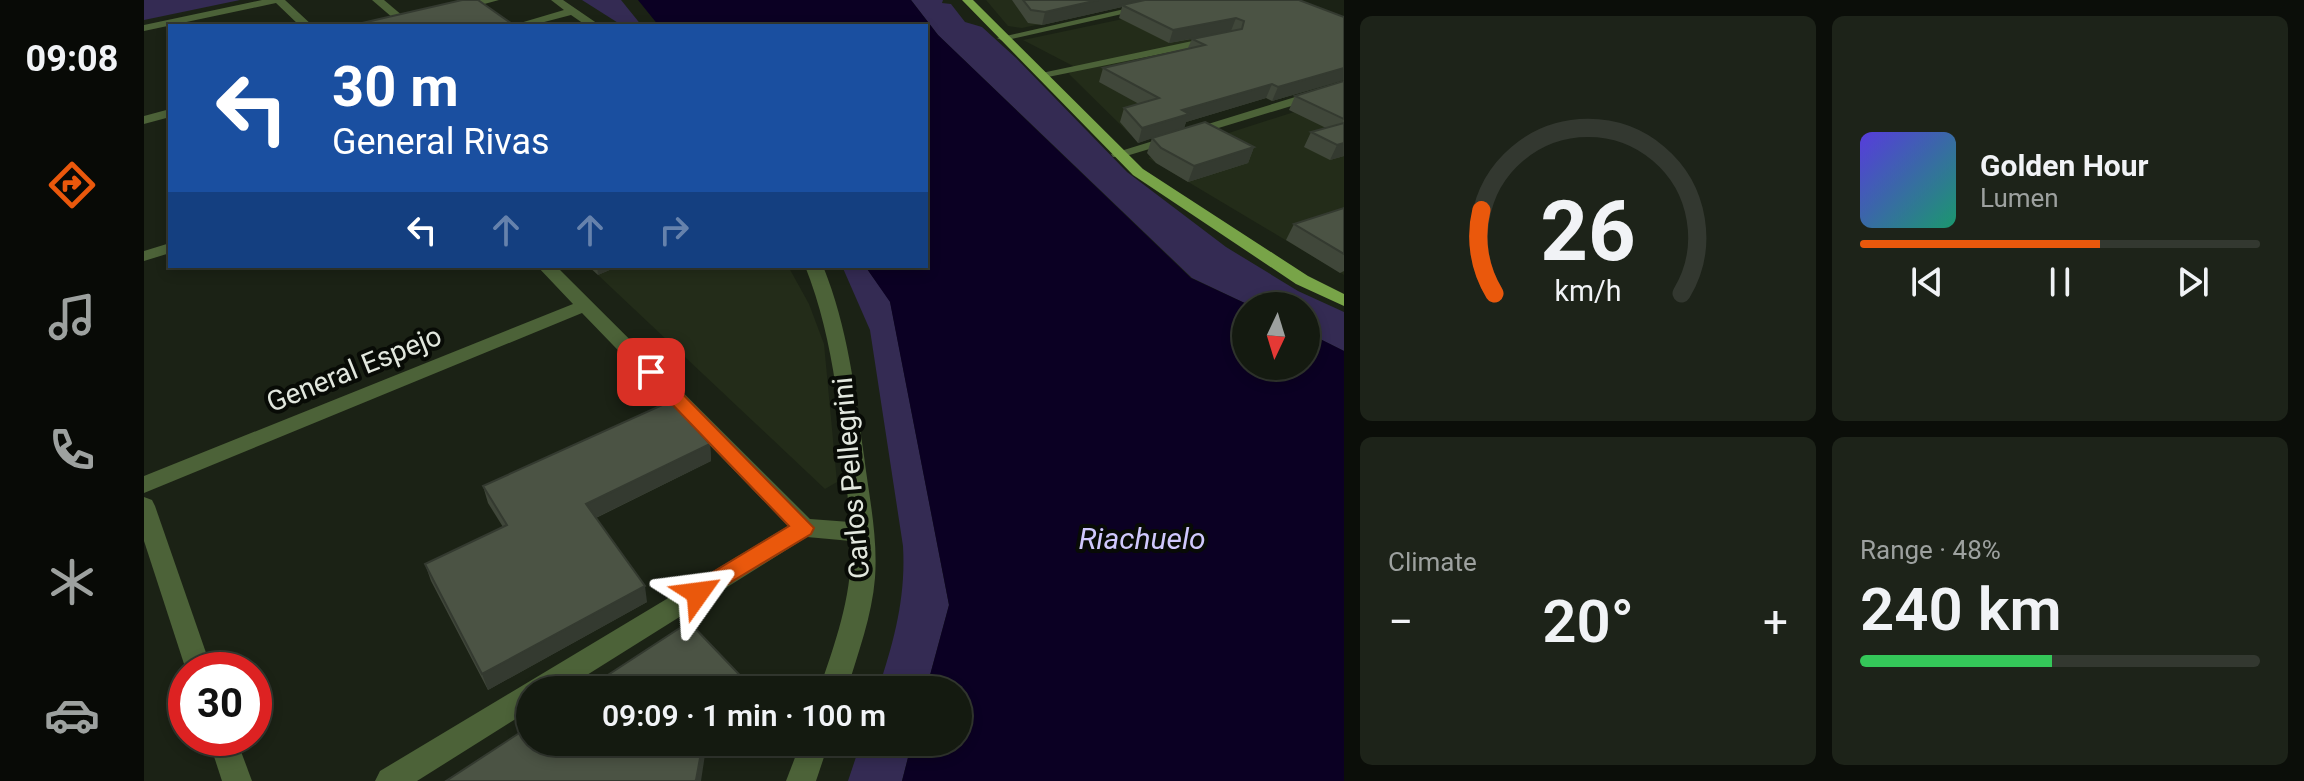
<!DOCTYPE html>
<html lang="en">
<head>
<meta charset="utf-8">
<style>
  body { margin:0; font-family:Roboto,sans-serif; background:#1d2319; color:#f1f3f6; height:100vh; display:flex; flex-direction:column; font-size:30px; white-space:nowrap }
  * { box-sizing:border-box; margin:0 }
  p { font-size:26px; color:#9da19f }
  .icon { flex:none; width:44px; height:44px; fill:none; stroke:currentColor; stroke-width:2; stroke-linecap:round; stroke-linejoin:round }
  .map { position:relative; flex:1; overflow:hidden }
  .sheet { display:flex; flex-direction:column; gap:16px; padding:16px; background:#0b0e09; width:960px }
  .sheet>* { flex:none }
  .banner { position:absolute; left:24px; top:24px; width:760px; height:244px; border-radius:0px; box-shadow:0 4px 12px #0003,0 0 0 2px #333830; background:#1a4fa0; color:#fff; overflow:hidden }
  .needle { width:52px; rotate:184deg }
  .controls { position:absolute; left:1088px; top:292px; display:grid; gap:16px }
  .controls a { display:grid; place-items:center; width:88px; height:88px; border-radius:50%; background:#141a10; box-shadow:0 4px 12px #0003,0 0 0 2px #333830; font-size:40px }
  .speed { position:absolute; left:24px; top:652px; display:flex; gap:16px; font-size:40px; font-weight:700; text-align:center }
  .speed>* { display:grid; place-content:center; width:104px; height:104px; border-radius:50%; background:#141a10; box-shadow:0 4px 12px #0003,0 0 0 2px #333830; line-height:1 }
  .speed .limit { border:12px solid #d22; background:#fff; color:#111 }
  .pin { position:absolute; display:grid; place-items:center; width:68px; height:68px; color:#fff; margin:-34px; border-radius:16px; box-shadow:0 4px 12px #0006 }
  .me { position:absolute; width:88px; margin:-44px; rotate:59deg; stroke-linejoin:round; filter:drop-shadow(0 0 6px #0008) }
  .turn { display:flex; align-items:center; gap:28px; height:168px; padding:0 32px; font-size:36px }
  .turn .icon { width:104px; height:104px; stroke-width:2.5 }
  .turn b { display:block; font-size:56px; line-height:68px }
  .lanes { display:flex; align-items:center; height:76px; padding:0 32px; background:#0003; justify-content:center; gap:40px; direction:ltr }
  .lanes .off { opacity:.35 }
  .big { font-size:60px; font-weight:600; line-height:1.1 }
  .sheet .card { flex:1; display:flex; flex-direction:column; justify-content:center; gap:12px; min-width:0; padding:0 28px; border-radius:12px; background:#1d2319 }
  .sheet .dial { align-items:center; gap:0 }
  .dial svg { height:208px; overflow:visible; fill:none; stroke:#333830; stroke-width:7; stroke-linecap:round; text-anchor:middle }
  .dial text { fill:#f1f3f6; stroke:none }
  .song { display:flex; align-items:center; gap:24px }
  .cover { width:96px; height:96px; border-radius:12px; background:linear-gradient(135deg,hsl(250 70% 55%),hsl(160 70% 35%)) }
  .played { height:8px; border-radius:4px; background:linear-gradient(90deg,#ea580c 60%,#333830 60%) }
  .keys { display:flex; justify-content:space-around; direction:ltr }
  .heat { display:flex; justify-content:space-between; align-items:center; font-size:44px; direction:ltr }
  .charge { height:12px; border-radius:6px; background:linear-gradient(90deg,#34c759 48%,#333830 0) }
  .sheet .tiles { flex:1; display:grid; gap:16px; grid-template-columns:repeat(2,1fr) }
  .trip { position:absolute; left:372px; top:676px; width:456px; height:80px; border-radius:40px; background:#141a10; box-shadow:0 4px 12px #0003,0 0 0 2px #333830; font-weight:600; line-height:80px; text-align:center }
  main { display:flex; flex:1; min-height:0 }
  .tab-bar { display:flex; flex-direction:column; width:144px; justify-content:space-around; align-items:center; background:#080a06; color:#9da19f }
  .tab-bar .icon { width:56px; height:56px }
  .tab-bar .current { color:#ea580c }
  .tab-bar b { font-size:36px; color:#f1f3f6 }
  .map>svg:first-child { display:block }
  .built { fill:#232c19 }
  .green { fill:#342b53 }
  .water { fill:#0b0023 }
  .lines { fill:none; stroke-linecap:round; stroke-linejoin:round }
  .minor { fill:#4c6238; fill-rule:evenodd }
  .major { fill:#78a448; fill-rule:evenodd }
  .wall { fill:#40473a }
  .shaded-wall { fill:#343a30 }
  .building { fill:#4b5344; stroke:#343a30; stroke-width:2 }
  .route { fill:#ea580c; stroke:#983908; stroke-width:2 }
  .labels { text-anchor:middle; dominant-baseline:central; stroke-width:8; stroke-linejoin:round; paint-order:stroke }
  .street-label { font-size:28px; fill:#e2e7de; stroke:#080b06 }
  .water-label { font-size:30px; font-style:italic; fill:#d0c8fd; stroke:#080b06 }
</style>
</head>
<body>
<main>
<nav class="tab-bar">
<b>09:08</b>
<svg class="icon current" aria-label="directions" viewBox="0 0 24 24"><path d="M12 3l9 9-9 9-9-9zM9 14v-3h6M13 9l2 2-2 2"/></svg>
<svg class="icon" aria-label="music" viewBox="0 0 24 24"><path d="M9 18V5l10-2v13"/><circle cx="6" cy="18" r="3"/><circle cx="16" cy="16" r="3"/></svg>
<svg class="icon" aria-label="phone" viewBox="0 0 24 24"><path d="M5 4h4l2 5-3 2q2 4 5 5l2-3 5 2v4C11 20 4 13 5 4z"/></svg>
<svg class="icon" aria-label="climate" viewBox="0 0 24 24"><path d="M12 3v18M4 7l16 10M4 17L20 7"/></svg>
<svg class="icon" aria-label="car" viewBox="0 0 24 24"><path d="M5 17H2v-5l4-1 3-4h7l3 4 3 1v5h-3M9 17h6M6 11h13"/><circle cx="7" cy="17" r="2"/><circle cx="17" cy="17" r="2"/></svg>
</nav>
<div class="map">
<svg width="1200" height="781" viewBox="0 0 1200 781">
  <rect width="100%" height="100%" fill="#1b2215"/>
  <g class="built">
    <polygon points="842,0 1009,0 878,28 864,26"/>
    <polygon points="1069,0 1120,0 994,136 987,135 925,74 931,67 879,40"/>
    <polygon points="1200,96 1200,275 1004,158 1063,140"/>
    <polygon points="475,266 644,266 665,304 680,344 693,482 681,489 454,275"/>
  </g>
  <g class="green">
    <polygon points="0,0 96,0 0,20"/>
    <polygon points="438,0 477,0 498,26 479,26"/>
    <polygon points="767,0 799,0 798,3 807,4 821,22 838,27 872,58 983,172 1082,247 1154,291 1200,312 1200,351 1162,332 1162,306 1107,306 1048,278 794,35"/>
    <path d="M698,266H721L746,301L805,605L782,690H734C750,641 762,598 759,546L726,330Z"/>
    <polygon points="717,742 768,742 758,781 704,781"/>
  </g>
  <polygon class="water" points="494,0 767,0 794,35 1047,278 1107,306 1102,306 1102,366 1162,366 1162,332 1200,351 1200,781 758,781 768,742 814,742 814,690 782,690 805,605 746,302 721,266 782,266 782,26 515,26"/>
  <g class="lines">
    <g class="minor">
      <polygon points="118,0 141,0 169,26 156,26 132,3 0,31 0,25"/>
      <polygon points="228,0 240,0 266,22 256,24"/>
      <polygon points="336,0 355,0 311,12 306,9"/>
      <polygon points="407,0 419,0 457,26 443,26 427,15 385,26 366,26 420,10"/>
      <polygon points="1020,0 1040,0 859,41 853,38"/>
      <polygon points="1072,36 1076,38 1076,42 899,78 893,74"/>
      <polygon points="1200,82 1200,90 979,157 969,157 967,154"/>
      <polygon points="26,109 26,117 0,124 0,116"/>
      <polygon points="26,243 26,253 0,261 0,251"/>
      <path d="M393,266H412L666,519L706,522C698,436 693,346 661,266H679C704,328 711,391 720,456C725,496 734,537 731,578C728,616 714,653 703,690H675C692,641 709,593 707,541L663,537L419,690H386V710L273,781H231L236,771L644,526L438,313L0,493V476L429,304Z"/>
      <polygon points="0,497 8,500 11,506 68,670 42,670 0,541"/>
      <polygon points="64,738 92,738 108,781 78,781"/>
      <polygon points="657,742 685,742 672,781 642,781"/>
    </g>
    <polygon class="major" points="818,0 829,0 999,169 1164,276 1200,294 1200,306 1152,284 989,175"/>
  </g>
  <g class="wall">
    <polygon points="868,0 1155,0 1200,17 1200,80 1128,101 1122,98 1042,122 1040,128 1110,147 1104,163 1044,182 1012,163 1003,153 1008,138 994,143 976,122 980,108 995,104 955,82 959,68 1044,48 1048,39 1025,43 975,18 978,7 898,25 884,23"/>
    <polygon points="1200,81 1200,156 1186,160 1160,147 1167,132 1182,128 1145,110 1151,96"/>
    <polygon points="1200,208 1200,271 1196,273 1142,240 1150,224"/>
    <polygon points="444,266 475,266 454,275"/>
    <polygon points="566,444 567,461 452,518 503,602 344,690 287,581 281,564 359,527 344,503 339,486"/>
  </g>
  <g class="shaded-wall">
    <polygon points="954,0 1007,0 978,5 978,7 898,25 901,12"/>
    <polygon points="1092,18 1087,31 1025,43 1029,30"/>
    <polygon points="1200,68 1200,80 1128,101 1134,87"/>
    <polygon points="1128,84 1122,98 1042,122 1040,128 994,143 998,128 1038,110"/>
    <polygon points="1200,143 1200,156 1186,160 1193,145"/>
    <polygon points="1110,147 1104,163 1044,182 1050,166"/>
    <polygon points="453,266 475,266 454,275"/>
    <polygon points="566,444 567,461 445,521 442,504"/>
    <polygon points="501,586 503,602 344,690 338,674"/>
    <polygon points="559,742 570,742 562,748 557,781 551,781"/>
  </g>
  <g class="building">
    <polygon points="318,0 334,0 371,26 205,26"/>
    <polygon points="879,0 954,0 901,12 887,10"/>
    <polygon points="1001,0 1155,0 1200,17 1200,68 1134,87 1128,84 1038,110 1045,114 998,128 980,108 1015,98 959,68 1061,45 1048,39 1098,29 1100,21 1092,18 1029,30 978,5"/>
    <polygon points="1200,81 1200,119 1151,96"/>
    <polygon points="1061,122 1110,147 1050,166 1017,148 1008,138"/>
    <polygon points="1200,123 1200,143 1193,145 1167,132"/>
    <polygon points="1200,208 1200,254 1150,224"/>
    <polygon points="527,401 566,444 442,504 501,586 338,674 281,564 363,525 339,486"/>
    <polygon points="545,622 610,690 441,690"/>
    <polygon points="386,726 386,742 559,742 552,780 551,781 302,781"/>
  </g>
  <polygon class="route" points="507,366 513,368 670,528 667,534 554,602 546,600 543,593 546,586 645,526 501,376 498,372"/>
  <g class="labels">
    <g class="street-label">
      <text transform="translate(210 369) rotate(-22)">General Espejo</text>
      <text transform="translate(707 478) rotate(-95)">Carlos Pellegrini</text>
    </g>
    <g class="water-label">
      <text x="998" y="538">Riachuelo</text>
    </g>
  </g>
</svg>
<div class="controls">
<a><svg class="needle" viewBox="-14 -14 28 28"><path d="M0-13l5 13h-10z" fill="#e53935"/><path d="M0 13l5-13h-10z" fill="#9da19f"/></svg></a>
</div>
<div class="speed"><div class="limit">30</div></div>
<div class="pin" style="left:507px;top:372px;background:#d93025"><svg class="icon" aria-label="arrive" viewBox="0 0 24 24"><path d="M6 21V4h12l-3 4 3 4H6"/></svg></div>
<svg class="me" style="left:554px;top:593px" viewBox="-20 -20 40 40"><path d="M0-17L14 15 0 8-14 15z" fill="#ea580c" stroke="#fff" stroke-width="4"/></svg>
<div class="trip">09:09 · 1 min · 100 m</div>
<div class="banner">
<div class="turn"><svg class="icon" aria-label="left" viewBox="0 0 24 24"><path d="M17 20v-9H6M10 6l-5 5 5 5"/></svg><div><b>30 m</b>General Rivas</div></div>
<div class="lanes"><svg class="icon" aria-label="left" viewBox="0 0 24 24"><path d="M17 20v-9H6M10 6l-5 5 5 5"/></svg><svg class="icon off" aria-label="ahead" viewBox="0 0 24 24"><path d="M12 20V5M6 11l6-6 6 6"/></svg><svg class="icon off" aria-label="ahead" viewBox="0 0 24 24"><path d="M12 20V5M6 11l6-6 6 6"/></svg><svg class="icon off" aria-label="right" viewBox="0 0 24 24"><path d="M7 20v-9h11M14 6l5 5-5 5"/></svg></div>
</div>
</div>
<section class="sheet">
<div class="tiles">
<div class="card dial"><svg viewBox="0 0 100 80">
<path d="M14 69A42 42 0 1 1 86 69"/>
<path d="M14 69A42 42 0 0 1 9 37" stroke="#ea580c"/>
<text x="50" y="56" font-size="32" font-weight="700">26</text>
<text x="50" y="72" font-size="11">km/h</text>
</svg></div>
<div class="card">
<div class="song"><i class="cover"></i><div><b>Golden Hour</b><p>Lumen</p></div></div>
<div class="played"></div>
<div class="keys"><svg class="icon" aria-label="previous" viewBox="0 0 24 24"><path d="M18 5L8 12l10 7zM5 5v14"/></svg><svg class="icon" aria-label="pause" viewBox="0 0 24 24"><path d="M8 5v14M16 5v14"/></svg><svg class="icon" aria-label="next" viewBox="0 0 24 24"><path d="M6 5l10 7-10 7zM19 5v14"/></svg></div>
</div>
<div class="card"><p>Climate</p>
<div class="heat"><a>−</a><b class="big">20°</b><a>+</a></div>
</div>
<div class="card"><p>Range · 48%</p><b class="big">240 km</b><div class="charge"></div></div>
</div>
</section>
</main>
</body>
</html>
